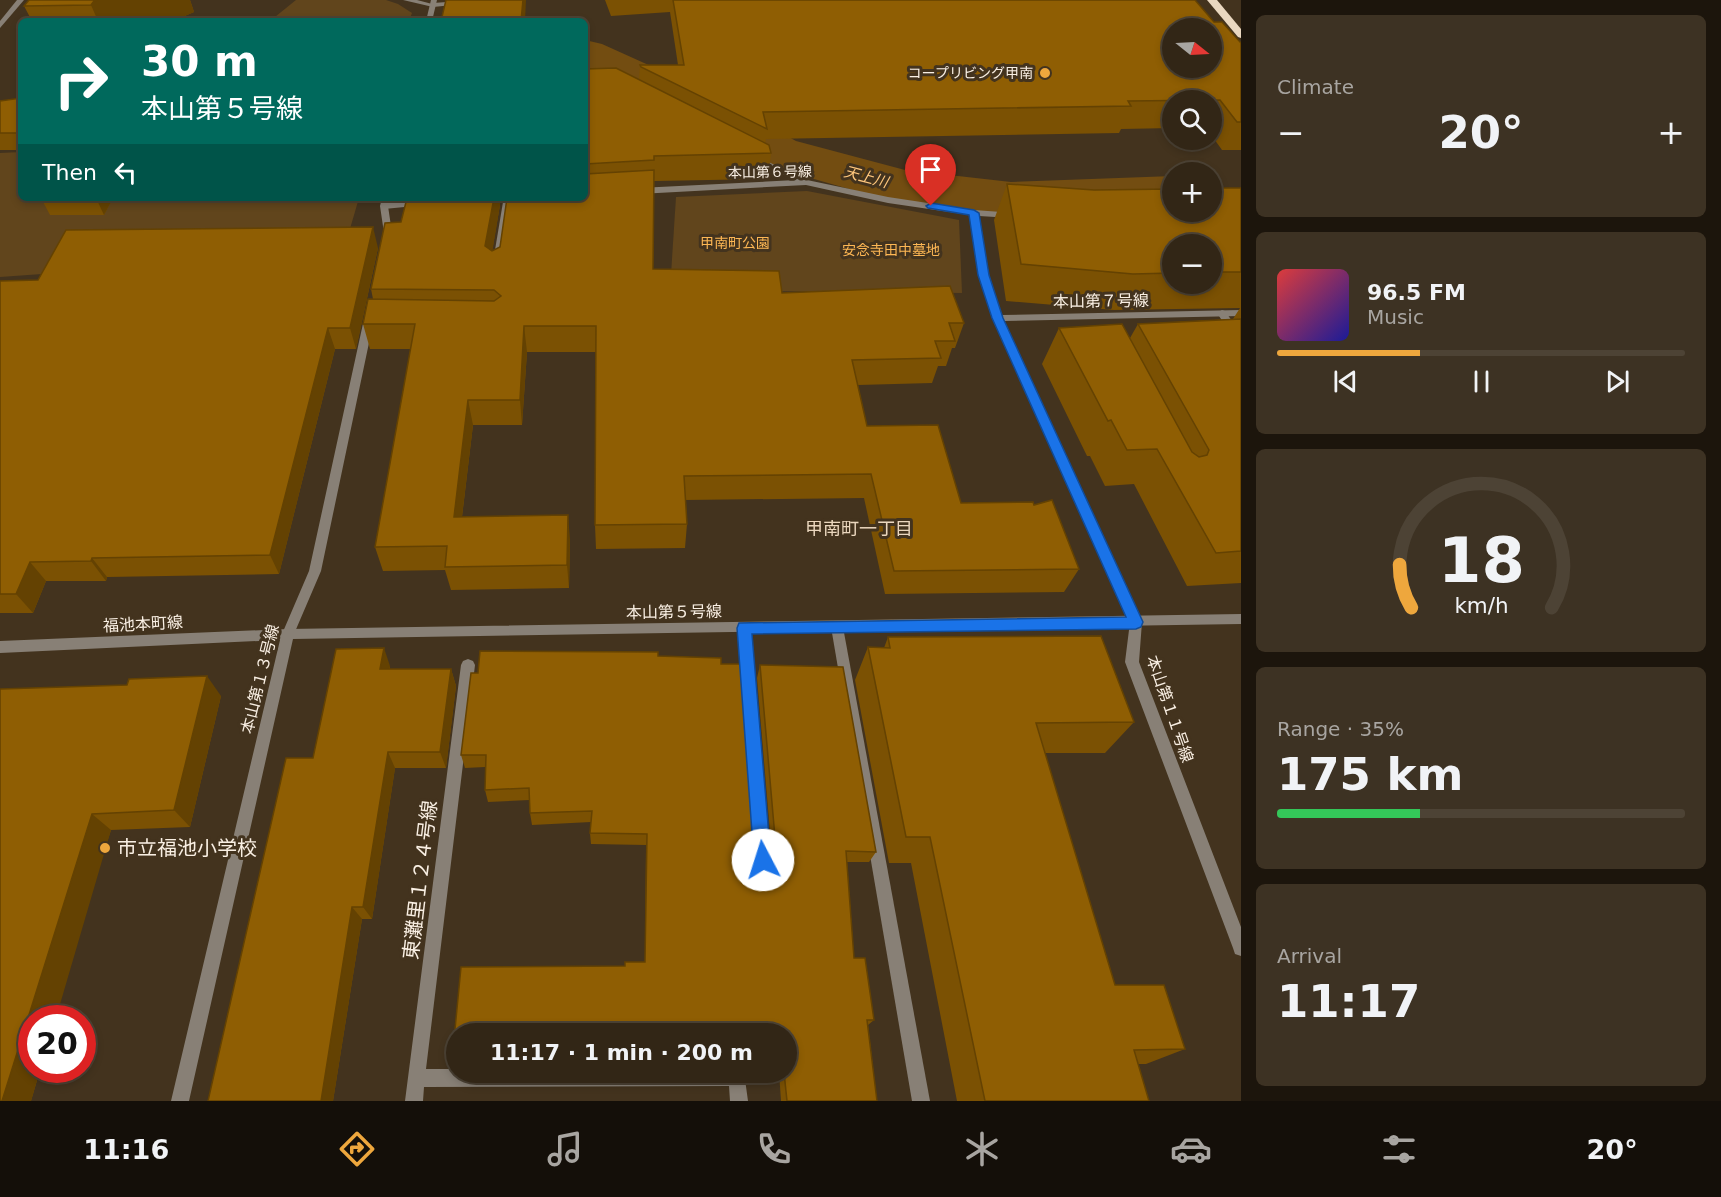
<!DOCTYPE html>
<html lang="en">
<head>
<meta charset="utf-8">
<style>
  body { margin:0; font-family:"DejaVu Sans","Noto Sans JP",sans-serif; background:#3d3223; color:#f1f3f6; height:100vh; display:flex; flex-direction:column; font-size:22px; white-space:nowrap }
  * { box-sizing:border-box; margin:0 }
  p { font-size:20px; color:#a8a5a1 }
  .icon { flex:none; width:33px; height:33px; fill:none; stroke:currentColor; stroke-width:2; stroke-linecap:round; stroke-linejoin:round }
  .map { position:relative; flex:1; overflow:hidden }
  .drawer { display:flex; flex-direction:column; gap:15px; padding:15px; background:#1c150c; width:480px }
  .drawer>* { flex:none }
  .top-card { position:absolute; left:18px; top:18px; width:570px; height:183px; border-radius:9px; box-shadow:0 3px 9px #0003,0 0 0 2px #4d4335; background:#00695c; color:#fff; overflow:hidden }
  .needle { width:39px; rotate:108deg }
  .controls { position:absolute; left:1162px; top:18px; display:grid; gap:12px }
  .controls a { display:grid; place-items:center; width:60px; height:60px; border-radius:50%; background:#322616; box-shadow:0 3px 9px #0003,0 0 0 2px #4d4335; font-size:30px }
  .speed { position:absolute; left:18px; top:1005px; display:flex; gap:12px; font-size:30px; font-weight:700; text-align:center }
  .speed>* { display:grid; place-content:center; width:78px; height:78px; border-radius:50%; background:#322616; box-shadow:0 3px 9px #0003,0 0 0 2px #4d4335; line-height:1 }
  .speed .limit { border:9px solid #d22; background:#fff; color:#111 }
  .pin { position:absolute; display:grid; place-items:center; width:51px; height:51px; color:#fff; margin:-62px -26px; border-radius:50% 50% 50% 0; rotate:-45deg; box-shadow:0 0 6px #0007 }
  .pin .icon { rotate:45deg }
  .me { position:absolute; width:66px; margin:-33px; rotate:355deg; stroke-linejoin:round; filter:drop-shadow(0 0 4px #0008) }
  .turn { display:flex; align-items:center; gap:21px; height:126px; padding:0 24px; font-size:27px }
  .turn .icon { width:78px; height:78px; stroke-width:2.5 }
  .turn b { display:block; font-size:42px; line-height:51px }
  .then { display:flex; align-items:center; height:57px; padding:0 24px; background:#0003; gap:12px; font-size:22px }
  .big { font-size:45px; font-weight:700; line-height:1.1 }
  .drawer .card { flex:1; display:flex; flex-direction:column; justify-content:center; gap:9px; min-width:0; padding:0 21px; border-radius:9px; background:#3d3223 }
  .drawer .dial { align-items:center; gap:0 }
  .dial svg { height:156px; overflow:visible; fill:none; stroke:#4d4335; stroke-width:7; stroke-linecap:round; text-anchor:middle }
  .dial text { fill:#f1f3f6; stroke:none }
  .song { display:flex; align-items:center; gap:18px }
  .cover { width:72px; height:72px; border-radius:9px; background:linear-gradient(135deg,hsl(0 70% 55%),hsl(240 70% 35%)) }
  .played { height:6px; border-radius:3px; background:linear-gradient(90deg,#eea73d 35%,#4d4335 35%) }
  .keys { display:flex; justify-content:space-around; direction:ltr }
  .heat { display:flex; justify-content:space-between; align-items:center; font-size:33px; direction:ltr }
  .charge { height:9px; border-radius:4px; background:linear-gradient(90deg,#34c759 35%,#4d4335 0) }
  .trip { position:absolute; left:446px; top:1023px; width:351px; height:60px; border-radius:30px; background:#322616; box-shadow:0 3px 9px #0003,0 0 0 2px #4d4335; font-weight:700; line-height:60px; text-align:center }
  .menu { display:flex; height:96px; justify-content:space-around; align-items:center; background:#140f09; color:#a8a5a1 }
  .menu .icon { width:42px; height:42px }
  .menu .current { color:#eea73d }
  .menu b { font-size:27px; color:#f1f3f6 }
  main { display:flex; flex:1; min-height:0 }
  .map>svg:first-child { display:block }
  .green { fill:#61451c }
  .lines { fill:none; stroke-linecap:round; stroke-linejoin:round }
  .river { fill:#734d11; fill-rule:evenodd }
  .service { fill:#888076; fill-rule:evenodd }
  .minor { fill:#888076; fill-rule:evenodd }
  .tertiary { fill:#888076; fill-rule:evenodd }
  .trunk { fill:#ead8c0; fill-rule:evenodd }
  .wall { fill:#7b5103; fill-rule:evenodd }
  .shaded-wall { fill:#644202 }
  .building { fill:#8f5e03; stroke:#644202; stroke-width:1.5; fill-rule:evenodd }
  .route { fill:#1a73e8; stroke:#114b97; stroke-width:1.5 }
  .poi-dot { fill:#eea73d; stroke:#43331e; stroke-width:2 }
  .labels { text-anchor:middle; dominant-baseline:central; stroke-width:6; stroke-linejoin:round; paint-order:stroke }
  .far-poi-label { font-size:14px; fill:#f9efe3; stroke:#43331e; text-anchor:end }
  .far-street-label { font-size:14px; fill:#f9efe3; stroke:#43331e }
  .far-park-label { font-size:14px; fill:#fdb754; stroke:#43331e }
  .far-water-label { font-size:15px; font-style:italic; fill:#ffc77d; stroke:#43331e }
  .street-label { font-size:16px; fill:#f9efe3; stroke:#43331e }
  .neighbourhood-label { font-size:18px; fill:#ebd7be; stroke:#43331e }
  .near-poi-label { font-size:20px; fill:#f9efe3; stroke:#43331e; text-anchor:start }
  .near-street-label { font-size:20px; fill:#f9efe3; stroke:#43331e }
</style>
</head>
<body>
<main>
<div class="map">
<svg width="1241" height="1101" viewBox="0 0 1241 1101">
  <rect width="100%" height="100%" fill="#43331e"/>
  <g class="green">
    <polygon points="296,0 386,0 398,4 412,13 409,21 270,21"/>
    <polygon points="21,152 21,198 359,198 347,239 59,243 42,274 0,277 0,153"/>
    <polygon points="807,191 959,220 962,293 670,290 676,197"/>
  </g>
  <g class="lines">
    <polygon class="river" points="585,40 602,44 704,90 796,141 905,170 1011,182 1173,176 1173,210 1011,216 902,204 758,163 668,112 585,72"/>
    <g class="service">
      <polygon points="403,0 417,0 436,5 433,7"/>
      <polygon points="507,199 511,202 503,262 498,265 493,262 503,202"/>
      <polygon points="1222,310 1225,311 1241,334 1241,344 1237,343 1217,313"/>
      <polygon points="837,622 842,623 843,627 930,1101 912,1101 831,627 832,623"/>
      <polygon points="744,623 749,624 750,628 770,860 768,865 763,867 758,865 756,860 738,628 739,624"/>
    </g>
    <g class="minor">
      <polygon points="461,1 464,3 463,4 433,7 430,5 433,3"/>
      <polygon points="752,157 758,157 807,180 888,197 974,210 1015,213 1015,217 1012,218 979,216 989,275 1002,315 1241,310 1241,316 1004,321 1142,622 1139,662 1241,927 1241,956 1235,954 1233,948 1125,662 1130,622 993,318 979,275 970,215 888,203 806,185 639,194 635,191 639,188 796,180 752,161"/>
      <polygon points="482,198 526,198 522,201 485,203 482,202"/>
      <polygon points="422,200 426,203 425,205 384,209 380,206 384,203"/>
      <polygon points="369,316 374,319 321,571 294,634 293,638 288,639 283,638 282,634 309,571 364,319"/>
      <polygon points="468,659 473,661 475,665 426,1069 456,1069 456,1072 744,1072 748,1101 730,1101 729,1086 424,1087 423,1101 405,1101 461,665 463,661"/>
    </g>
    <g class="tertiary">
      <polygon points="17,0 24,0 0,28 0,21"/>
      <polygon points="431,0 437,0 432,21 426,21"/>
      <polygon points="382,198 390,198 388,206 392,233 388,236 384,233 380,206"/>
      <polygon points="1241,614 1241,624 293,639 189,1101 171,1101 280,640 0,653 0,641 288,629"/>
    </g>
    <polygon class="trunk" points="1207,0 1217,0 1241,29 1241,38 1238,37"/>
  </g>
  <g class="wall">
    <polygon points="29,0 190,0 194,12 173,21 32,21 24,6"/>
    <polygon points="605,0 1195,0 1214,22 1241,43 1241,150 1222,150 1212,136 1212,100 1173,100 1173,128 1121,129 1119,133 766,139 765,143 771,153 768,179 654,181 653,269 782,293 964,323 955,348 952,348 946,366 938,366 932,383 858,385 867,426 961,503 1034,505 1079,569 1064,592 885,594 864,498 685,500 687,524 685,548 596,549 595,525 596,352 527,352 522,425 473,425 462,517 570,539 569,588 451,590 445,570 383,571 375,547 411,349 370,349 363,324 373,299 371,289 401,222 407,198 499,198 500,205 492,251 585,198 585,69 639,80 640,65 678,65 670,12 611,16"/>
    <polygon points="21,98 21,150 0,150 0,101"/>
    <path d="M1007,184L1094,190L1241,188V583L1187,586L1134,484L1105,486L1090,456H1087L1042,364L1059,328L1130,338L1138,324L1233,319L1240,308L1114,310L1006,301L994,220ZM1173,244H1212V284H1173Z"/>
    <polygon points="41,198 113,198 104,215 50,215"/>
    <polygon points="378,248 356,349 335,349 279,574 107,577 106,581 46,581 33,613 0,613 0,281 38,280"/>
    <polygon points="888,637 1134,722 1105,753 1045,753 1115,985 1185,1049 1146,1064 1138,1064 1149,1101 957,1101 911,863 889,863 855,680 868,647 884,648"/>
    <polygon points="480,651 658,652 658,656 721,658 721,664 742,664 757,850 761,857 768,859 772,856 757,678 760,665 843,667 876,852 869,862 847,862 854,958 865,958 874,1020 868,1025 877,1101 781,1101 779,1072 786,1072 786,1034 456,1034 456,1054 453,1050 461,967 625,966 625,962 645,962 646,845 591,844 590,833 591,822 532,825 530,813 529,800 488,802 485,790 485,767 465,768 461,755 471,673 478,673"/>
    <polygon points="390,666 390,669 451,669 456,686 446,768 395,768 372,919 362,919 333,1101 208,1101 313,758"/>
    <polygon points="127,685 221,696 190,827 111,830 32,1070 40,1070 31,1101 0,1101"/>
  </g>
  <g class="shaded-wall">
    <polygon points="98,0 190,0 194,12 173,21 98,21 91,5 94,1"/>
    <polygon points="523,0 526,0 525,21 521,21"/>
    <polygon points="96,198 113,198 104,215"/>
    <polygon points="494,198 499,198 500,205 489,272 485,246"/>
    <polygon points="373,227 378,248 356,349 350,328"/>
    <polygon points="524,326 527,352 522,425 520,400"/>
    <polygon points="328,328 335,349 279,574 270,555"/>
    <polygon points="468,400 473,425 459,541 454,517"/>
    <polygon points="568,515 570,539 569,588 567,565"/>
    <polygon points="92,558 107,577 106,581 91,561"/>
    <polygon points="30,562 46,581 33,613 16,594"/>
    <polygon points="384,648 390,666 387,687 380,669"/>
    <polygon points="451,669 456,686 446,768 440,752"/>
    <polygon points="207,676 221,696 190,827 174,810"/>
    <polygon points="388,752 395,768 372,919 363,907"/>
    <polygon points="92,814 111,830 56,1018 32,1018 32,1070 40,1070 31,1101 2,1101"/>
    <polygon points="352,907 362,919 333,1101 321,1101"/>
  </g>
  <g class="building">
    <polygon points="29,0 98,0 94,1 91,5 24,6"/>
    <polygon points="446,0 523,0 521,21 441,21"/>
    <path d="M673,0H1195L1214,22H1222L1241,43V122H1237L1220,100L1128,101L1131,106L763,112L767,129L641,67L640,65H684ZM1173,28H1212V68H1173Z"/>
    <polygon points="616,68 769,145 771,153 654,156 654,160 585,164 585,69"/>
    <polygon points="21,98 21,133 0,133 0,101"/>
    <polygon points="654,170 653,269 779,271 782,293 950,286 964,323 949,323 955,341 935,341 941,358 852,360 867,426 938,425 961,503 1033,502 1034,505 1052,500 1079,569 894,571 871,474 684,476 687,524 595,525 596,326 524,326 520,400 468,400 454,517 568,515 567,565 445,567 447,546 375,547 415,324 363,324 368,299 494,301 501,296 494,290 371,289 385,223 401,222 407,198 494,198 485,246 492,251 500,247 507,198 585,198 585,174"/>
    <polygon points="1007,184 1094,190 1173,189 1173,212 1212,212 1212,188 1241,188 1241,272 1212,272 1212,244 1173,244 1173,273 1133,274 1021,264"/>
    <polygon points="373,227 350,328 328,328 270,555 92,558 91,561 30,562 16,594 0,594 0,281 38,280 66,230"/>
    <polygon points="1241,319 1241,551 1216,553 1157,449 1127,450 1111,420 1108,421 1059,328 1122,324 1192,452 1199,457 1207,455 1209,450 1138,324"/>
    <polygon points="1101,636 1134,722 1036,723 1115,985 1164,985 1185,1049 1134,1050 1149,1101 985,1101 930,837 906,837 868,647 890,648 888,637"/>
    <polygon points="384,648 380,669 451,669 440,752 388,752 363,907 352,907 321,1101 208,1101 286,758 313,758 336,649"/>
    <polygon points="480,651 658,652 658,656 721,658 721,664 742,664 757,850 761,857 768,859 774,855 776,849 760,665 843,667 876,852 846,851 854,958 865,958 874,1020 867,1020 877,1101 787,1101 784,1072 786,1072 786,1034 456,1034 456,1050 453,1050 461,967 625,966 625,962 645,962 647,834 590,833 592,811 530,813 529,788 485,790 486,755 461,755 471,673 478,673"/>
    <polygon points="207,676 174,810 92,814 2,1101 0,1101 0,689 127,685 129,679"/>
  </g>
  <polygon class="route" points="931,203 974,210 979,213 989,275 1003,318 1143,622 1141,627 1136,629 752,634 771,860 769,866 763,868 757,866 754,860 737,628 739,623 1126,617 992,318 978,275 969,215 928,208 926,206"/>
  <g class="poi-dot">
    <circle cx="1045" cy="73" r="6"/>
    <circle cx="105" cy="848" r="6"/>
  </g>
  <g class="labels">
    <g class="far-poi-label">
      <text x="1033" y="73">コープリビング甲南</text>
    </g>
    <g class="far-street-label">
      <text transform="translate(770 172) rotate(-1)">本山第６号線</text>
    </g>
    <g class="far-park-label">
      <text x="735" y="243">甲南町公園</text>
      <text x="891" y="250">安念寺田中墓地</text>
    </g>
    <g class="far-water-label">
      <text transform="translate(866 177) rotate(15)">天上川</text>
    </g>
    <g class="street-label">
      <text transform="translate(1101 301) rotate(-1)">本山第７号線</text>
      <text transform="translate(674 612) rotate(-1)">本山第５号線</text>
      <text transform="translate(143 624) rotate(-3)">福池本町線</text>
      <text transform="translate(260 679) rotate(-76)">本山第１３号線</text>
      <text transform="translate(1170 709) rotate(71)">本山第１１号線</text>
    </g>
    <g class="neighbourhood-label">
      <text x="859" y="528">甲南町一丁目</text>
    </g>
    <g class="near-poi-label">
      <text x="117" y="848">市立福池小学校</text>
    </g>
    <g class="near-street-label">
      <text transform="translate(420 880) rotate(-83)">東灘里１２４号線</text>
    </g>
  </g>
</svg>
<div class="controls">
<a><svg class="needle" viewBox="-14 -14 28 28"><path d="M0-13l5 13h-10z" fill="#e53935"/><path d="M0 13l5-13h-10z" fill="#a8a5a1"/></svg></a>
<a><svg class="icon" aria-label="search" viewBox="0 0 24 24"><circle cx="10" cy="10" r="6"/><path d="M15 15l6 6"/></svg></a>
<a>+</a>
<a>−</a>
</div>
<div class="speed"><div class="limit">20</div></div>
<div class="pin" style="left:931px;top:206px;background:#d93025"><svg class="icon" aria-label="arrive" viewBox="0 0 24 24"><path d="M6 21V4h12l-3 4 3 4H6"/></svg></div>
<svg class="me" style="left:763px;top:860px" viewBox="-20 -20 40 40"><circle r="19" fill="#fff"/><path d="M0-13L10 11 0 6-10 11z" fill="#1a73e8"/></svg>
<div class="trip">11:17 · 1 min · 200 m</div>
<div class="top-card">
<div class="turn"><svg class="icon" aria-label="right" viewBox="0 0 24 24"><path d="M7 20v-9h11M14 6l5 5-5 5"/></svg><div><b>30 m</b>本山第５号線</div></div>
<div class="then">Then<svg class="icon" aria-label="left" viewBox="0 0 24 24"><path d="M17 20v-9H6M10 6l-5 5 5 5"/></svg></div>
</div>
</div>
<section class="drawer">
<div class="card"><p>Climate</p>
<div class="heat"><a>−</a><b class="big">20°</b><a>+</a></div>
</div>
<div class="card">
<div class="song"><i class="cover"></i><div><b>96.5 FM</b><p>Music</p></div></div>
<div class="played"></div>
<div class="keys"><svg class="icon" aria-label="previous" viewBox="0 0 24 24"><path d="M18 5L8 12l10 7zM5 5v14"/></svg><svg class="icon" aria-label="pause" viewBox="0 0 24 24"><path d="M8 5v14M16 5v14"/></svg><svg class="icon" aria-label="next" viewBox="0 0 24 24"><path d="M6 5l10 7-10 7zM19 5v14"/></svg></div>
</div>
<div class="card dial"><svg viewBox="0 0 100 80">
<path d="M14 69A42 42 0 1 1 86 69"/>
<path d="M14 69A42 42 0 0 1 8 47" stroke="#eea73d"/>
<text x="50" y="56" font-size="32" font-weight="700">18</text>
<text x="50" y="72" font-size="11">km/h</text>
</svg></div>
<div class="card"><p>Range · 35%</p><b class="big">175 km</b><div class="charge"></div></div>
<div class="card"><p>Arrival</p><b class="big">11:17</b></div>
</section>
</main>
<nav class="menu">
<b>11:16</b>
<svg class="icon current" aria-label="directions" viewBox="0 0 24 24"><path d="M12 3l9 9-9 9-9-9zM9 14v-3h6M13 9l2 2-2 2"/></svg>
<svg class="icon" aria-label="music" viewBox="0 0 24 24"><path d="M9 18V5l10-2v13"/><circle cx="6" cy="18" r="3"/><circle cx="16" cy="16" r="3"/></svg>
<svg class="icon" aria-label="phone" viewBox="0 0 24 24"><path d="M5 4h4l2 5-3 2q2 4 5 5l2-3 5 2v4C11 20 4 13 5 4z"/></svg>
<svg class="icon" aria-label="climate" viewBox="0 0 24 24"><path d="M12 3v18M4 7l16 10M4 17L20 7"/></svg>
<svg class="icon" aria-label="car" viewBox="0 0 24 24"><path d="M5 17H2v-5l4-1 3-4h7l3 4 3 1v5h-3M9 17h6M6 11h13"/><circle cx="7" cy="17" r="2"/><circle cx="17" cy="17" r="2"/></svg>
<svg class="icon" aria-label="filters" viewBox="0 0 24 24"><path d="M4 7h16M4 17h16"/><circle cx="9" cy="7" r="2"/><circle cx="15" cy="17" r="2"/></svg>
<b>20°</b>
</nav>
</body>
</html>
